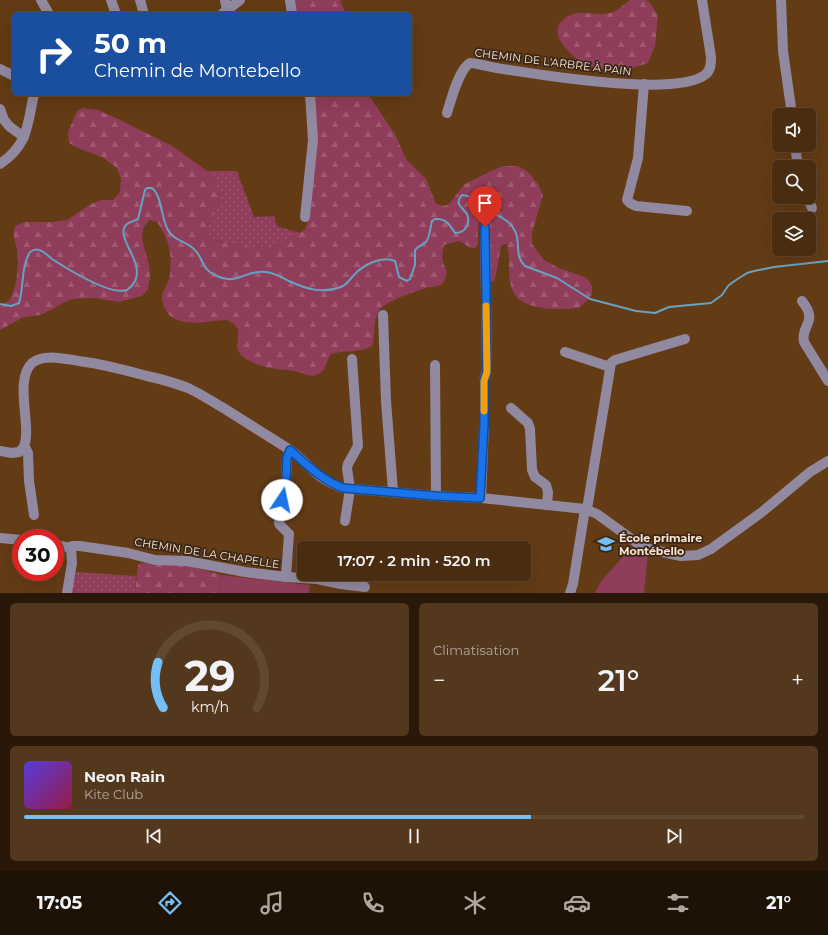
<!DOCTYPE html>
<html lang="fr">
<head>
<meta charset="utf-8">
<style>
  body { margin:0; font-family:Montserrat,sans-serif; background:#54381e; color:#f1f3f6; height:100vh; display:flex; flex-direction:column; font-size:15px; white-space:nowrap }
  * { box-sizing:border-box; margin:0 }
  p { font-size:13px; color:#b2a79f }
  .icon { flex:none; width:22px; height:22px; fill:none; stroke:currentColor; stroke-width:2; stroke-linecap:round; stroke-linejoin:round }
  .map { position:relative; height:593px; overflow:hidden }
  .side { display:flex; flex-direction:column; gap:10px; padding:10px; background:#291809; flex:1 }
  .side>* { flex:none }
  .hud { position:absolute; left:12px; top:12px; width:400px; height:84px; border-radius:6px; box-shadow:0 4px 16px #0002,0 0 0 1px #614830; background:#1a4fa0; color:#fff; overflow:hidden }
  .buttons { position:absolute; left:772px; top:108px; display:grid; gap:8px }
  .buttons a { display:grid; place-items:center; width:44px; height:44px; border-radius:6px; background:#4a2c10; box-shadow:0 4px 16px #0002,0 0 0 1px #614830; font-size:20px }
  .speed { position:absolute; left:12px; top:529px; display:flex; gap:8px; font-size:20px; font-weight:700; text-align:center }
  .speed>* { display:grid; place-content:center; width:52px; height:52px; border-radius:50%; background:#4a2c10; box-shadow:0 4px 16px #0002,0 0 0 1px #614830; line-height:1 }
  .speed .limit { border:6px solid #d22; background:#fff; color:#111 }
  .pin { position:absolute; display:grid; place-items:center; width:34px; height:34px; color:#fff; margin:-41px -17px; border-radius:50% 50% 50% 0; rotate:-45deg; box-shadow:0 0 4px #0007 }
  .pin .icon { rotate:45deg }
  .me { position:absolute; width:44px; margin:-22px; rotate:11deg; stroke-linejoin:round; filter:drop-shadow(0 0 3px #0008) }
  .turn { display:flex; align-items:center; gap:14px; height:84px; padding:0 16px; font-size:18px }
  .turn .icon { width:52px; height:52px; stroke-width:2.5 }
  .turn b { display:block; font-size:28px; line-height:34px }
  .big { font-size:30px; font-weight:600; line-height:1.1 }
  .side .widget { flex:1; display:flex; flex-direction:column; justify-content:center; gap:6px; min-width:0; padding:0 14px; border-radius:6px; background:#54381e }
  .side .dial { align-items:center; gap:0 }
  .dial svg { height:104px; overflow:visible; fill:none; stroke:#614830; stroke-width:7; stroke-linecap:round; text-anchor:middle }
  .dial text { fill:#f1f3f6; stroke:none }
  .song { display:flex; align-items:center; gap:12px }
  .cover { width:48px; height:48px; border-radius:6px; background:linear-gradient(135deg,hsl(250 70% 55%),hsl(340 70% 35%)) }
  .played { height:4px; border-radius:2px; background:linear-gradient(90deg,#74c0f6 65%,#614830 65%) }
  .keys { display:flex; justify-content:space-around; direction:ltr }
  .heat { display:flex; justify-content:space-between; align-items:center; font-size:22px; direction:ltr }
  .side .tiles { flex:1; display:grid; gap:10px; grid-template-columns:1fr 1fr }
  .widget:last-child { grid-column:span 2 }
  .trip { position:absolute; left:297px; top:541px; width:234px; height:40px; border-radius:6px; background:#4a2c10; box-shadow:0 4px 16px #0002,0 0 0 1px #614830; font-weight:600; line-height:40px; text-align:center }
  .menu { display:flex; height:64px; justify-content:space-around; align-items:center; background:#1e1206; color:#b2a79f }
  .menu .icon { width:28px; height:28px }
  .menu .on { color:#74c0f6 }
  .menu b { font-size:18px; color:#f1f3f6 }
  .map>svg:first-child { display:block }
  .grass { fill:url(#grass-dots) }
  .forest { fill:url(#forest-firs) }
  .garden { fill:#8f3d5a }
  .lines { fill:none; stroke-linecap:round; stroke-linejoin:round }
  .stream { stroke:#66a2c4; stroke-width:2 }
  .minor { stroke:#90899f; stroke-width:10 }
  .route-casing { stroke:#114b97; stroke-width:10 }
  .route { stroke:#1a73e8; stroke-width:7 }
  .slow { stroke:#f59e0b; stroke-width:7 }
  .labels { text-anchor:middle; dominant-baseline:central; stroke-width:3.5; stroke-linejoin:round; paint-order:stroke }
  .street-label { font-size:11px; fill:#fde4d1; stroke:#3a2718 }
  .poi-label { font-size:11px; font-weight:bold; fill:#fde4d1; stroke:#3a2718; text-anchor:start }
</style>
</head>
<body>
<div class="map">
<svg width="828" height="593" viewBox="0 0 828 593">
  <defs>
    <pattern id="grass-dots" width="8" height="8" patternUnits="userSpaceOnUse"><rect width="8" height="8" fill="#8f3d5a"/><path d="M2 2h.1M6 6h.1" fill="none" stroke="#a05971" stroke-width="1.8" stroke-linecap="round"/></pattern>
    <pattern id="forest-firs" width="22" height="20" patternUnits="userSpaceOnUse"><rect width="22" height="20" fill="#8f3d5a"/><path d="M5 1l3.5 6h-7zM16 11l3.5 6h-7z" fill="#a05971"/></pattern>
  </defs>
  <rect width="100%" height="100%" fill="#633b15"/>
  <g class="grass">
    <path d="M207,171H237L254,217L274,216L277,226L300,233C292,237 284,243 275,246C260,251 225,244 211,238L206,227L219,204L216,184Z"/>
    <polygon points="76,572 136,576 135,593 71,593"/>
  </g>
  <g class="forest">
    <polygon points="296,0 340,0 346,14 296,14 294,5"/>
    <path d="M630,0H646L649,2L658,15L655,46L648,63C638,66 627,71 616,71C605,71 592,68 583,63C570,55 547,34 563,20C577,6 594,17 610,13C617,12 624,4 630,0Z"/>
    <path d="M313,94H368L396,136L406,159L426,179L436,204L444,206L449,204L465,184L487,173L503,166H518L527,171L538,184L543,195L532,233V244L544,260L559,268L587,278L592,286V295L579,308C558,310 517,312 511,286C507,272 511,259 507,245L504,244L501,246L495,280L493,282L490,279L487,224L483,217C476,224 478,236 478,245L475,248H471L459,241L444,245C441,257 442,261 447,272C446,275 445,280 443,283C438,288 431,286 426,288C414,292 385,301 379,311C372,322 376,334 372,346C359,353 345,350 331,354C326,361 326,372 316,375C310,377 305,374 299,372C286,369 272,370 259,365C253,363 246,360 241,355C230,344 248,330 229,321C225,319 219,321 214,321C200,323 175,326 166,311C156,292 168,290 170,274C172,252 169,240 157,222L149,220L143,229L142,239L149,265L150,278L148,289L142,296L119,302L94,298L71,299L41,315L24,317L0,330V306C3,304 8,302 10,299C17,287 19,264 17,250C15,239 12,239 15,226L24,222H51L67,220L91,204L101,200H113L120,192L121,179L117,168L102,157L80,149L69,143L68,132L77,111L83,108L98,110L118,119L174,147L207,171L216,184L219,193V204L206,227L211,238L221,242L259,248L275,246L305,230L311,211Z"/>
    <polygon points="141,563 191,566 221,575 219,593 135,593 138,565"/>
  </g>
  <g class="garden">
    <polygon points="634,545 648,553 644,593 595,593 601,581"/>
    <polygon points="221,575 310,585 309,593 219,593"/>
  </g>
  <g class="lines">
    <path class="stream" d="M0,304L11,306L19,303C24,286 21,267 30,252C33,250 36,249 39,250C44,251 48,256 52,259C66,268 109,296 127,290C130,288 133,285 135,281C145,261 113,236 127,224C130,222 134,221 138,219L145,190L147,188H152C162,196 161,218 168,230C174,241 186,241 194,249C204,258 200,269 217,276C237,286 246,269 266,272C275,273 281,277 289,281C306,289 323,294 341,287C347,285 350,279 354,275C363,265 382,255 395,261L399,277L407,281L410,279L415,265V250C418,246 423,245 426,242C430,237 430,228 432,221L435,219C446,218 450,225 455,233C465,233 471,224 467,214C465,211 461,208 459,204C457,201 460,198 462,195C472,195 479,205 488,210C498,216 510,220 515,231C521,243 514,256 525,266L557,278L590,299L636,311L655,313L669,307L711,303L722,295L728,286L733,282L747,273L754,271L774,267L828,261"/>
    <g class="minor">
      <polyline points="41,0 49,14"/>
      <polyline points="111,0 116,14"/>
      <polyline points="140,0 144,14"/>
      <polyline points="225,0 227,10"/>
      <polyline points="290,0 292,14"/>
      <polyline points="781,0 783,51 792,115"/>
      <polyline points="222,14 240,0"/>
      <polyline points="0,69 14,76"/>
      <polyline points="644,84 638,158 627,200 630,203 636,206 687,211"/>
      <polyline points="0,109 4,120 10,127 24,137"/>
      <path d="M447,113C451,100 459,69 470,63C482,64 492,68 503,69C542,75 678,98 706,74C711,70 711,63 711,57L702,0"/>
      <polyline points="795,145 798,167"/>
      <path d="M0,164C29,144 27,125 34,94"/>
      <polyline points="807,197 812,208"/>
      <polyline points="305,217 313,140 310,94"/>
      <path d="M802,301C805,305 809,310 809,315C811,325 801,329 804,342L828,381"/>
      <polyline points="383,315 386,401 393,491"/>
      <polyline points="565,352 610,367"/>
      <polyline points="435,365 436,496"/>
      <polyline points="511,408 528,423 530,429 532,470 535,477 546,485 548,492 547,505"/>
      <polyline points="25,447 28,453 29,481 34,515"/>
      <path d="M0,451L12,453L19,452C38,440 11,383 32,363C44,353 66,359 79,361C103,364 125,370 147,376C161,379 175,383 188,388C201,394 213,402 225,409C246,422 266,435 287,448C300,456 309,468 321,477C328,482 335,485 343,488L436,496L481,498L585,509L597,514L640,545L649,549L681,556L698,555L711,549L762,512L810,472L828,461"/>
      <polyline points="481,498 484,425 484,381 487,371 485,227"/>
      <polyline points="587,509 611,363 615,360 685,339"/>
      <polyline points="345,521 350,489 347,468 348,464 358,446 352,359"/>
      <polyline points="0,538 21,540"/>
      <polyline points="55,545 71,548"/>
      <polyline points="71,548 72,546 80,546 128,553 155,560 187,561 245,572 286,577 317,579 341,584 365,587"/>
      <polyline points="286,577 289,534 280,525 279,523 286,481 287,458 290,450"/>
      <polyline points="67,593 72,563 71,548"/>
      <polyline points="570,593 573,584 585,509"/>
    </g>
  </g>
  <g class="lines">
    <g class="route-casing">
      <path id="route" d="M282,500L286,481L287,458L290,450C307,465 322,480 343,488L436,496L480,498L484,425V381L487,372L485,227"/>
    </g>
    <use href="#route" class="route"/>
    <polyline class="slow" points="484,411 484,381 487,372 486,306"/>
  </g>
  <defs>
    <g id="school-bare" transform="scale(1.38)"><path d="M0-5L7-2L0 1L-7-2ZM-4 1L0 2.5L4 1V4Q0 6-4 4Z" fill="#74c0f6" stroke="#3a2718" stroke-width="2.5" paint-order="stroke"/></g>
  </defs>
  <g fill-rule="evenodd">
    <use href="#school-bare" x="606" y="544"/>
  </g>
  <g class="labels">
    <g class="street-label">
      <text transform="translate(553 62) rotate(7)">CHEMIN DE L'ARBRE À PAIN</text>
      <text transform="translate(207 553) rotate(9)">CHEMIN DE LA CHAPELLE</text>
    </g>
    <g class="poi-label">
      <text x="619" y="538">École primaire<tspan x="619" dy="13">Montébello</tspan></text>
    </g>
  </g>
</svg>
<div class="buttons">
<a><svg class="icon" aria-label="sound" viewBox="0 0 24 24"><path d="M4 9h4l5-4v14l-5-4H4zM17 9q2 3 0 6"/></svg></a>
<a><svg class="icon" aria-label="search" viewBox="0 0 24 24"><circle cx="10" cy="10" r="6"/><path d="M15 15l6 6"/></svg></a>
<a><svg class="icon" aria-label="layers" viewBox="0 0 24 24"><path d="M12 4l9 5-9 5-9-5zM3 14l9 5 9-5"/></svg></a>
</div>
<div class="speed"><div class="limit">30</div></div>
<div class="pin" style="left:485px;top:227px;background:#d93025"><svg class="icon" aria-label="arrive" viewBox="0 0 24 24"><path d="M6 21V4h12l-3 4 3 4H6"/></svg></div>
<svg class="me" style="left:282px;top:500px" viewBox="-20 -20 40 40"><circle r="19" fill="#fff"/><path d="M0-13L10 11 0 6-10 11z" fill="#1a73e8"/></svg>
<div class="trip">17:07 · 2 min · 520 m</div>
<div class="hud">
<div class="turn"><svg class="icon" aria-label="right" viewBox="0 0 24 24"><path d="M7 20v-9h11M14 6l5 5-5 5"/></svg><div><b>50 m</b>Chemin de Montebello</div></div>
</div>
</div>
<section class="side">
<div class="tiles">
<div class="widget dial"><svg viewBox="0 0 100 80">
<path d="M14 69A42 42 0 1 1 86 69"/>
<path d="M14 69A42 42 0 0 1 10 34" stroke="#74c0f6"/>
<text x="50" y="56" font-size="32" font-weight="700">29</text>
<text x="50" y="72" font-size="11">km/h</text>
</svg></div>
<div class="widget"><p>Climatisation</p>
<div class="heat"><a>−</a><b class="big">21°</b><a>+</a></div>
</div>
<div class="widget">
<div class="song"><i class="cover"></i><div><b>Neon Rain</b><p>Kite Club</p></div></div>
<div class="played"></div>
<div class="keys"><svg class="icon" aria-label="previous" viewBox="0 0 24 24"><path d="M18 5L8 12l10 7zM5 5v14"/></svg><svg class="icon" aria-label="pause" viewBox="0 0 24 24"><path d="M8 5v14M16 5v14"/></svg><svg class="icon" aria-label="next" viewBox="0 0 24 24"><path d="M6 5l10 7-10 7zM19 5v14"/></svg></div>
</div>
</div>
</section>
<nav class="menu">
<b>17:05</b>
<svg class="icon on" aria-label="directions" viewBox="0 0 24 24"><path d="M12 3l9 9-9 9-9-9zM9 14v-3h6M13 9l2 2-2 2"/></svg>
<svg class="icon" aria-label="music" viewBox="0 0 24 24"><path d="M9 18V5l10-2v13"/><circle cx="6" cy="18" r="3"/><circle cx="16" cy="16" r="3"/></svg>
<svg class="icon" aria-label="phone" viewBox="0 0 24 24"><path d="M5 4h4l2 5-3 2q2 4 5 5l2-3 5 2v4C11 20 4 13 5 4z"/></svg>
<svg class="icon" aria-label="climate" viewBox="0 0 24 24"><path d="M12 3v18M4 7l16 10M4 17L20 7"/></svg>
<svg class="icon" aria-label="car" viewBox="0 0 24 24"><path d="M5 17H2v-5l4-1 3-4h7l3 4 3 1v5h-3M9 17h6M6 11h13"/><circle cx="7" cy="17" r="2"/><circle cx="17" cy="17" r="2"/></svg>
<svg class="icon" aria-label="filters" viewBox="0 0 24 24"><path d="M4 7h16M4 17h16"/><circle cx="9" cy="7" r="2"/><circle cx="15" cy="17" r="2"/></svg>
<b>21°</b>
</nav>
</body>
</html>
